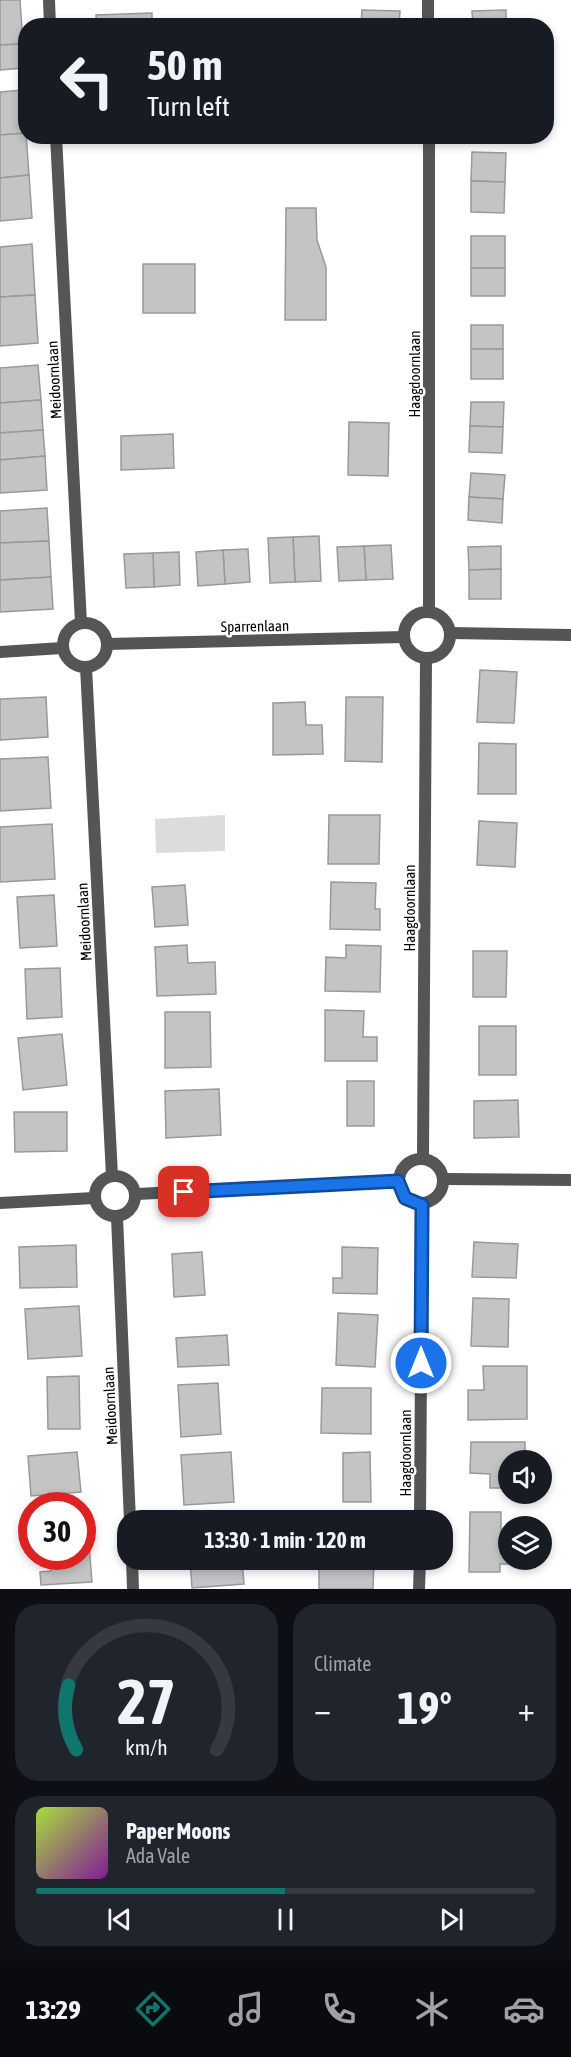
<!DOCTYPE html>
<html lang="en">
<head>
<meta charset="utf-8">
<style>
  body { margin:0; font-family:"Asap Condensed",sans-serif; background:#20242c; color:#f1f3f6; height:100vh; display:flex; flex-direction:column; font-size:22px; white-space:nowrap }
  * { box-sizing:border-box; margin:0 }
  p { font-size:20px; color:#9ea1a6 }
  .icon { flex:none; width:33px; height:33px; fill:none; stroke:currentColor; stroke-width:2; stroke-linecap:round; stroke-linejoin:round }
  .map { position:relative; height:1589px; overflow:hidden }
  .side { display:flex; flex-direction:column; gap:15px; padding:15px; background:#0d0f14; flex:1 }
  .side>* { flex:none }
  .banner { position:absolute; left:18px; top:18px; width:536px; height:126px; border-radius:24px; box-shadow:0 3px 9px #0003; background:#171b24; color:#f1f3f6; overflow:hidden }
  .buttons { position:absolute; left:498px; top:1450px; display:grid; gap:12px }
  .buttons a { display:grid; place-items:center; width:54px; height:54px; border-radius:50%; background:#171b24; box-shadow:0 3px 9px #0003; font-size:30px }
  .speed { position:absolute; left:18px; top:1492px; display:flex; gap:12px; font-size:30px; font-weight:700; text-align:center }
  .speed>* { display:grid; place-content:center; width:78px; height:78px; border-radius:50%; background:#171b24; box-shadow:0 3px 9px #0003; line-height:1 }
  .speed .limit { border:9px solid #d22; background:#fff; color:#111 }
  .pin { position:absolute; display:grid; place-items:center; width:51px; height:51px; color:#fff; margin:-26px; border-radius:12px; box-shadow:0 3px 9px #0006 }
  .me { position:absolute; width:66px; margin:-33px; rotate:0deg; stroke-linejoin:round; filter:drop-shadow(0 0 4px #0008) }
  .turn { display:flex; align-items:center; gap:21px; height:126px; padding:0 30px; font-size:27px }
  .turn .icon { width:78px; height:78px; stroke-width:2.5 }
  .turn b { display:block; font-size:42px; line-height:51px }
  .big { font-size:45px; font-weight:700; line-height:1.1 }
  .side .widget { flex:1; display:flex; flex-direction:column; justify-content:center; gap:9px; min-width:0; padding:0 21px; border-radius:24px; background:#20242c }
  .side .dial { align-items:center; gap:0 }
  .dial svg { height:156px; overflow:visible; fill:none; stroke:#363941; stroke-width:7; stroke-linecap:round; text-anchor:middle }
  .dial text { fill:#f1f3f6; stroke:none }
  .song { display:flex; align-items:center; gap:18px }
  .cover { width:72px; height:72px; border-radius:9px; background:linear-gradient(135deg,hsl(80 70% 55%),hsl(290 70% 35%)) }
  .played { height:6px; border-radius:3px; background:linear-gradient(90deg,#0f766e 50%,#363941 50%) }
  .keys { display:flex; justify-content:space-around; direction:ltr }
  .heat { display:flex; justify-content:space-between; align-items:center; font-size:33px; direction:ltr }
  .side .tiles { flex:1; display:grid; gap:15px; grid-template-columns:1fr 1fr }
  .widget:last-child { grid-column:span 2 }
  .trip { position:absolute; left:117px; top:1510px; width:336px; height:60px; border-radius:24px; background:#171b24; box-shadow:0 3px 9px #0003; font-weight:700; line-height:60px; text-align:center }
  .tab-bar { display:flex; height:96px; justify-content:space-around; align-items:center; background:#090b0e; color:#9ea1a6 }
  .tab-bar .icon { width:42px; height:42px }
  .tab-bar .current { color:#0f766e }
  .tab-bar b { font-size:27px; color:#f1f3f6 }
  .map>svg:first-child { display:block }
  .green { fill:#dcdcdc }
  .building { fill:#c4c4c4; stroke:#999; stroke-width:1.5 }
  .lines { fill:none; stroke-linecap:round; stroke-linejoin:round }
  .street { stroke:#555; stroke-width:12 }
  .route-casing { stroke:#114b97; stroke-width:15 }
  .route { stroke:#1a73e8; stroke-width:10 }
  .labels { text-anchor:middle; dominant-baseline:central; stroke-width:5; stroke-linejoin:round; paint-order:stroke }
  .street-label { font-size:15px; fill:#000; stroke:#fff }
</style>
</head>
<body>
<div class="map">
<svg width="571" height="1589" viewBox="0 0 571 1589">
  <rect width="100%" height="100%" fill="#fff"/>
  <polygon class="green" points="225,815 225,851 156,853 155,819"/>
  <g class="building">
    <polygon points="0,0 20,0 23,44 0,45"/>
    <polygon points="362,10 400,11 399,26 361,26"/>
    <polygon points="506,10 506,26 473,26 472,11"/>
    <polygon points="152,13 152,26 97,26 96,15"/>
    <polygon points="23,44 24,68 0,70 0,45"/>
    <polygon points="22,90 26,133 0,135 0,92"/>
    <polygon points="26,133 29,175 0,178 0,135"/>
    <polygon points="472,152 506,153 505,182 471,181"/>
    <polygon points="29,175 32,218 0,221 0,178"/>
    <polygon points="471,181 505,182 504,213 471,212"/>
    <polygon points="286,208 316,208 317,240 326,267 326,320 285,320"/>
    <rect x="471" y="236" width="34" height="32"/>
    <polygon points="32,244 35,295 0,297 0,247"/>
    <rect x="143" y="264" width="52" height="49"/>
    <rect x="471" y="268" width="34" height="28"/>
    <polygon points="35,295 38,343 0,346 0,297"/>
    <rect x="471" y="325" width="32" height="24"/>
    <rect x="471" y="349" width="32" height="30"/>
    <polygon points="38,365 41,400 0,403 0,368"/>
    <polygon points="41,400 43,430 0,433 0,403"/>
    <polygon points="471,402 504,402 503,427 470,426"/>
    <polygon points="349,422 389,423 388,476 348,475"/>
    <polygon points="470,426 503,427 502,453 469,452"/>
    <polygon points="43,430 45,456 0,460 0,433"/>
    <polygon points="173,434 174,468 121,470 121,436"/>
    <polygon points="45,456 47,490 0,493 0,460"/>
    <polygon points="471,473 505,475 503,499 469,497"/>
    <polygon points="469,497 503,499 502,523 468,520"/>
    <polygon points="47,508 49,541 0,543 0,511"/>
    <polygon points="319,536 321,581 295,582 293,537"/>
    <polygon points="293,537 295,582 270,583 268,538"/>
    <polygon points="49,541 51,577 0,580 0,543"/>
    <polygon points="391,545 393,579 366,580 364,546"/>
    <polygon points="364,546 366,580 339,581 337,547"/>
    <polygon points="501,546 501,569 469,570 468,547"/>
    <polygon points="248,549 250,582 225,584 223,550"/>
    <polygon points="223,550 225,584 198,586 196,552"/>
    <polygon points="179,552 180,585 154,587 153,553"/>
    <polygon points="153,553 154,587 126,588 124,554"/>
    <polygon points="501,569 501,599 469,599 469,570"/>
    <polygon points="51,577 53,609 0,612 0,580"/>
    <polygon points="480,670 517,672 514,723 477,722"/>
    <polygon points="46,697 48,737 0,740 0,699"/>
    <polygon points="346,697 383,697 382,762 345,761"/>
    <polygon points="305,702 306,725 322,725 323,754 273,755 273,703"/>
    <polygon points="479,743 516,744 516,794 478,794"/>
    <polygon points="48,757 51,808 0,811 0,759"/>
    <polygon points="329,815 380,815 379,864 328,864"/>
    <polygon points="479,821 517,823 515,867 477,865"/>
    <polygon points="52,824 55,879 0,882 0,827"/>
    <polygon points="331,882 376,883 375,909 380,909 380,930 330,929"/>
    <polygon points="185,885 188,925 155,927 152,887"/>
    <polygon points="54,895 57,946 20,948 17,897"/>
    <polygon points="187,945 188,963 215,962 216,994 157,996 155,947"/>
    <polygon points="346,945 381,946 380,992 325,991 326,957 346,958"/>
    <polygon points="473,951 507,951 506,997 473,997"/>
    <polygon points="60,968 62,1017 27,1019 25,969"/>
    <polygon points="325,1010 364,1011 363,1037 377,1037 377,1061 325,1061"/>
    <polygon points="165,1012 210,1012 211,1067 165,1068"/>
    <rect x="479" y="1026" width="37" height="49"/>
    <polygon points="62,1034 67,1085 23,1090 18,1038"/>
    <rect x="347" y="1081" width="27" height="45"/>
    <polygon points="219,1089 221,1135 166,1138 165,1091"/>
    <polygon points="518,1100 519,1137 474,1138 474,1101"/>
    <polygon points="14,1112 67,1112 67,1151 15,1152"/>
    <polygon points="474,1242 518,1244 516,1278 472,1277"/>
    <polygon points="76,1245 77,1287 20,1288 19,1247"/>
    <polygon points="342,1247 378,1248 377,1294 333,1293 333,1278 342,1278"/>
    <polygon points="202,1252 205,1295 174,1297 172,1254"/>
    <polygon points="473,1298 509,1299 508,1347 471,1346"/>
    <polygon points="79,1306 82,1356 28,1359 25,1309"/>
    <polygon points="338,1313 378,1315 375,1367 336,1365"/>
    <polygon points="227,1335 229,1365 178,1367 176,1338"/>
    <polygon points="483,1366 527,1366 527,1419 468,1420 468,1390 484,1390"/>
    <polygon points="79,1376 80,1429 48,1429 47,1377"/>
    <polygon points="218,1383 221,1434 181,1437 178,1385"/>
    <polygon points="322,1388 371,1388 371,1434 321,1433"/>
    <polygon points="471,1442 525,1442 525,1461 508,1461 508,1488 490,1488 490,1474 470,1473"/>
    <polygon points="77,1452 81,1492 31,1496 28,1456"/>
    <polygon points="231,1452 234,1502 184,1505 181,1455"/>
    <polygon points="370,1452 371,1502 343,1502 343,1453"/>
    <polygon points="470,1512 501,1512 501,1536 508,1536 508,1560 520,1560 520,1564 500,1564 500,1572 469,1572"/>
    <polygon points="88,1532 92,1582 41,1585 40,1572 51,1571 50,1557 82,1557 82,1533"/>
    <polygon points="190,1560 242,1560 244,1584 192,1588"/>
    <polygon points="319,1560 374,1560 373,1589 319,1589"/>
  </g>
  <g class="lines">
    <g class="street">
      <polyline points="49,0 50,26"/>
      <polyline points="428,0 428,26"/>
      <polyline points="56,136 81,623"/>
      <polyline points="429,136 429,612"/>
      <circle cx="427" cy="635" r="23"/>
      <circle cx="85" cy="645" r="22"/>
      <polyline points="450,633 571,635"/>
      <polyline points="107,644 404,637"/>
      <polyline points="0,652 62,648"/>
      <polyline points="86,667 112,1176"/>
      <polyline points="423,1157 426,658"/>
      <circle cx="421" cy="1181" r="22"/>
      <circle cx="115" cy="1196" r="20"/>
      <polyline points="445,1179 571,1180"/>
      <polyline points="137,1194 398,1181"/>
      <polyline points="0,1203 94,1198"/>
      <polyline points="117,1217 130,1521"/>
      <polyline points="420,1521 422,1205"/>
      <polyline points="132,1560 133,1589"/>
      <polyline points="419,1589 420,1560"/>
    </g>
  </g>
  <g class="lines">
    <g class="route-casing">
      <polyline id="route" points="184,1192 398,1181 405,1198 422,1205 421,1363"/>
    </g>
    <use href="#route" class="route"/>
  </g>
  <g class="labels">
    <g class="street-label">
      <text transform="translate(414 374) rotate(-90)">Haagdoornlaan</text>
      <text transform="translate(54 380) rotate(-93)">Meidoornlaan</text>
      <text transform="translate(255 626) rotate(-1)">Sparrenlaan</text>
      <text transform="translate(409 908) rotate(-90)">Haagdoornlaan</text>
      <text transform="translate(84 922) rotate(-93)">Meidoornlaan</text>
      <text transform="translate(110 1406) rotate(-93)">Meidoornlaan</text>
      <text transform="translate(405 1453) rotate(-90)">Haagdoornlaan</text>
    </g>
  </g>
</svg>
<div class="buttons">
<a><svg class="icon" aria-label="sound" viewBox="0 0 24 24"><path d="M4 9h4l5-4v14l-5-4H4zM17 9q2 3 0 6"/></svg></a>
<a><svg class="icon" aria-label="layers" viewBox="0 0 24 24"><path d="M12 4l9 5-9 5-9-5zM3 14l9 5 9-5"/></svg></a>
</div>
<div class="speed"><div class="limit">30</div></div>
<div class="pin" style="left:184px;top:1192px;background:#d93025"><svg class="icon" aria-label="arrive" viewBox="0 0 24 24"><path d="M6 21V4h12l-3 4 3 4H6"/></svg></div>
<svg class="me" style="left:421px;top:1363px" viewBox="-20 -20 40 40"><circle r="17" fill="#1a73e8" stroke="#fff" stroke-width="3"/><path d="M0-11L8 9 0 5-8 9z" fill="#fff"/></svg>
<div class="trip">13:30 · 1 min · 120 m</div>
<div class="banner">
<div class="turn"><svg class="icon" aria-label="left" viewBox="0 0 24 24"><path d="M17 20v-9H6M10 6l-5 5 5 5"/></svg><div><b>50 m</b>Turn left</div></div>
</div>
</div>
<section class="side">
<div class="tiles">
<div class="widget dial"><svg viewBox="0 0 100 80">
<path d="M14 69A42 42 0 1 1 86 69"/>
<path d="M14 69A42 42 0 0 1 10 36" stroke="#0f766e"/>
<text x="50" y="56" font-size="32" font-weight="700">27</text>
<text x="50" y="72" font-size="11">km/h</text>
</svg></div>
<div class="widget"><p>Climate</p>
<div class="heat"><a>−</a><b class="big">19°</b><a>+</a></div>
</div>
<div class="widget">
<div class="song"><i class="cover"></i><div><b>Paper Moons</b><p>Ada Vale</p></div></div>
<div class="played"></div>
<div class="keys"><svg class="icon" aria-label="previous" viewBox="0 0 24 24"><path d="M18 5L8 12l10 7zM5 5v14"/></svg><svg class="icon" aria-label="pause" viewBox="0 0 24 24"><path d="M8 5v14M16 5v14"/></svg><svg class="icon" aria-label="next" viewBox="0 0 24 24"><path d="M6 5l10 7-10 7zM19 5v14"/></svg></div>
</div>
</div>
</section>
<nav class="tab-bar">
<b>13:29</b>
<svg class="icon current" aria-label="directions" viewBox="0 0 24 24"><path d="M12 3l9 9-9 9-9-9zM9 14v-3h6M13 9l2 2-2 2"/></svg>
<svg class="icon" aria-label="music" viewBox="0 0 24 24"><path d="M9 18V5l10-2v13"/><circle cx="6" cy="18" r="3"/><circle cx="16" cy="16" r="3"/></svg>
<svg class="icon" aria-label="phone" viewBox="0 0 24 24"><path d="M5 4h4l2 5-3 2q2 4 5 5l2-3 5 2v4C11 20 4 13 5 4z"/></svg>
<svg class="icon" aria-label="climate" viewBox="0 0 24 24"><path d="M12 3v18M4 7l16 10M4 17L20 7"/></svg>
<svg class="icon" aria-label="car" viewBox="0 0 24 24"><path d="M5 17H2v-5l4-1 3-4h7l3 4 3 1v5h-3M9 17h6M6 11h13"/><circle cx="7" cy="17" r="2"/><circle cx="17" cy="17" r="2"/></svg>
</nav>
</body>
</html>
